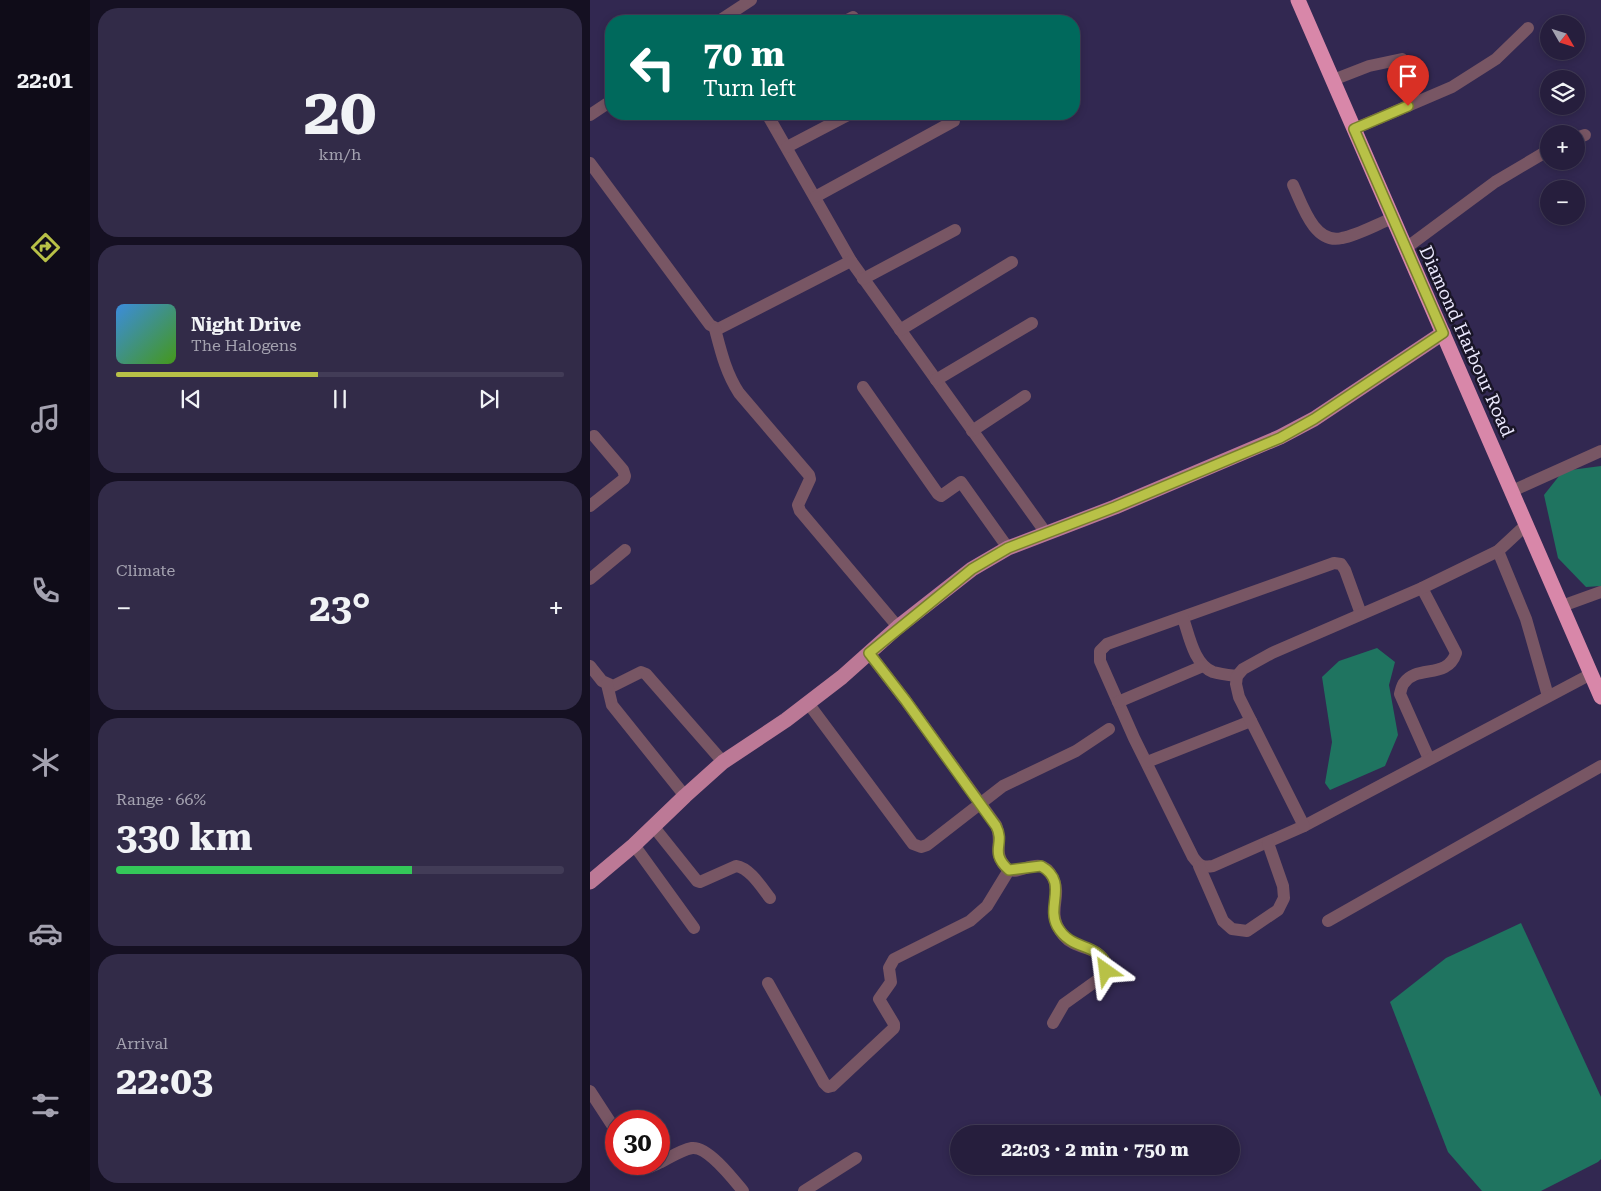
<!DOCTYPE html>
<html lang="en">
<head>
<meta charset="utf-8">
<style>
  body { margin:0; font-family:"Roboto Serif",serif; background:#322b48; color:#f1f3f6; height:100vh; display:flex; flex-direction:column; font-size:19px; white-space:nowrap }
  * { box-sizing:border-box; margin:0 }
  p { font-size:16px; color:#a4a2b0 }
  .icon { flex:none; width:28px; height:28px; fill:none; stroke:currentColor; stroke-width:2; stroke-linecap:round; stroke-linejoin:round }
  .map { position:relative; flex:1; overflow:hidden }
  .details { display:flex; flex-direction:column; gap:8px; padding:8px; background:#151022; width:500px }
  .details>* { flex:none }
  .banner { position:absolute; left:15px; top:15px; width:475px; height:105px; border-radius:20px; box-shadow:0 2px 8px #0003,0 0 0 1px #423c57; background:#00695c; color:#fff; overflow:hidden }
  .needle { width:32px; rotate:129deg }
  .tools { position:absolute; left:950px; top:15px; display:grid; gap:10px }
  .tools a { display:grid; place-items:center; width:45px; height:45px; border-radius:50%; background:#261e3d; box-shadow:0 2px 8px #0003,0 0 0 1px #423c57; font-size:25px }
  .speed { position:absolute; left:15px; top:1110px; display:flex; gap:10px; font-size:25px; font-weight:700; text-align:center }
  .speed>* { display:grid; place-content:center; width:65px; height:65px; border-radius:50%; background:#261e3d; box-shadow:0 2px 8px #0003,0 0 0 1px #423c57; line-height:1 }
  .speed .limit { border:8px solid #d22; background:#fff; color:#111 }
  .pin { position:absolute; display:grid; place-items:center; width:42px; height:42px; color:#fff; margin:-51px -21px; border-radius:50% 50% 50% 0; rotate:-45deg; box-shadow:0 0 5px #0007 }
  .pin .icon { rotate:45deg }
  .me { position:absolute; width:55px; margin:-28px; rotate:329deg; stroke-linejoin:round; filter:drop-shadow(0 0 4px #0008) }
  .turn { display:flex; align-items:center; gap:18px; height:105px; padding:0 15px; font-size:22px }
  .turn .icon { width:65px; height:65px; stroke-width:2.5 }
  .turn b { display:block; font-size:35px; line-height:42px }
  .big { font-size:38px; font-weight:700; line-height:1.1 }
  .details .card { flex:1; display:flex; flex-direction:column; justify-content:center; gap:8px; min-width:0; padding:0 18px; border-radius:20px; background:#322b48 }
  .details .dial { align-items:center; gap:0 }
  .dial b { font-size:65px; line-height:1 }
  .song { display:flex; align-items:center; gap:15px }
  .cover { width:60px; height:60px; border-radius:8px; background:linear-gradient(135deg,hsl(210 70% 55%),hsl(100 70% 35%)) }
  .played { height:5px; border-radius:2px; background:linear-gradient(90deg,#b8c147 45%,#423c57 45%) }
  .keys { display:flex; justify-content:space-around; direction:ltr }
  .heat { display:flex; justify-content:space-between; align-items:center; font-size:28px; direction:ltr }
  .charge { height:8px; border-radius:4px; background:linear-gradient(90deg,#34c759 66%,#423c57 0) }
  .trip { position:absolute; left:360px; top:1125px; width:290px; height:50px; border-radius:25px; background:#261e3d; box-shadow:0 2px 8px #0003,0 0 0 1px #423c57; font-weight:700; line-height:50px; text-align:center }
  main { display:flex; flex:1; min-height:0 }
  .dock { display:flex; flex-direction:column; width:90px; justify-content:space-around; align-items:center; background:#0f0c18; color:#a4a2b0 }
  .dock .icon { width:35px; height:35px }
  .dock .on { color:#b8c147 }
  .dock b { font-size:22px; color:#f1f3f6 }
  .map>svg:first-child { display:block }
  .water { fill:#1f7460 }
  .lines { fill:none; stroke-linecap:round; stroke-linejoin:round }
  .minor { stroke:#785664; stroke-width:12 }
  .major { stroke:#bc7996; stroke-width:15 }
  .highway { stroke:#d887a9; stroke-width:15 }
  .route-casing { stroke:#787d2e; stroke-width:12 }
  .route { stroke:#b8c147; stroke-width:9 }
  .labels { text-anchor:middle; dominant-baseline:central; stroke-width:5; stroke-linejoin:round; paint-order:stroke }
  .street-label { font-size:18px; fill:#ece9fe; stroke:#191527 }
</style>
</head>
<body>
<main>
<nav class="dock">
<b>22:01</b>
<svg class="icon on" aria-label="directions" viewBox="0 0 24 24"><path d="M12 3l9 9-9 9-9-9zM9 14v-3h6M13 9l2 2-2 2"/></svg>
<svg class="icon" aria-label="music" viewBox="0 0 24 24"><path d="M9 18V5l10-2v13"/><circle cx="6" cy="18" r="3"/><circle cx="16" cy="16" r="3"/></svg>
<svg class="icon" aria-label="phone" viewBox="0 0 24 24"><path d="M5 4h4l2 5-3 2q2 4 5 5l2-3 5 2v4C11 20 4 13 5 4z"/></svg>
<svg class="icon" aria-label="climate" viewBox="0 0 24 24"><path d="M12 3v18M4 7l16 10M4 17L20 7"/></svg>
<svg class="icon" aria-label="car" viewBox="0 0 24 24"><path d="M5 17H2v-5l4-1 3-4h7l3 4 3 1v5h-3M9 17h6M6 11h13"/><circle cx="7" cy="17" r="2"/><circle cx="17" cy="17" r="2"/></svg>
<svg class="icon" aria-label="filters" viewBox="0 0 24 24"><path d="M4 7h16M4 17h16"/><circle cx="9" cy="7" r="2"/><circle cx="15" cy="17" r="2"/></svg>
</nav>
<section class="details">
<div class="card dial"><b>20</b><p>km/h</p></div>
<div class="card">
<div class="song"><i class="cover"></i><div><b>Night Drive</b><p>The Halogens</p></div></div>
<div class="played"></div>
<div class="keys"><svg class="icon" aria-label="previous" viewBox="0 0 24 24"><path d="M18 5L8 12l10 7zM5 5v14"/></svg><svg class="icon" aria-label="pause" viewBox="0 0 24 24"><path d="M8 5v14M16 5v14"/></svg><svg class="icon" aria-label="next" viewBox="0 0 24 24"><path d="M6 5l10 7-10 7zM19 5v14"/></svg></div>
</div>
<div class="card"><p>Climate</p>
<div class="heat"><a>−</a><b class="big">23°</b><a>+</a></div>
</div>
<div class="card"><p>Range · 66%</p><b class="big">330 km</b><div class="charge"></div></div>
<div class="card"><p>Arrival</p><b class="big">22:03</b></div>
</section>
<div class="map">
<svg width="1011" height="1191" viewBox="0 0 1011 1191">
  <rect width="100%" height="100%" fill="#322851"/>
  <g class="water">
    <polygon points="1011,466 1011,586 996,587 968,558 954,495 973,471"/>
    <polygon points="787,648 805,662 799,685 808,735 795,766 740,790 735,783 742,742 732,677 749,661"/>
    <polygon points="931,923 1011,1097 1011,1159 1008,1162 951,1191 892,1191 858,1152 800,1002 856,958"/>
  </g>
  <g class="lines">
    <g class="minor">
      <polyline points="129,21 161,0"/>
      <polyline points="255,21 263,17"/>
      <polyline points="743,80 779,66 812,59"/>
      <polyline points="177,114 261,261"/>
      <polyline points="0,115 21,101"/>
      <polyline points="764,129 862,87 906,59 938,28"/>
      <polyline points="986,138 995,135"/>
      <polyline points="197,147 260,114"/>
      <polyline points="0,163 120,325 128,329 261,261 456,533"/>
      <path d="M703,185C712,204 724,245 752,238C768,235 787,224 803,218"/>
      <polyline points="225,197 364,121"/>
      <polyline points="816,248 905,182 959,150"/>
      <polyline points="273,279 365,230"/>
      <path d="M125,329C131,352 136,373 149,393L219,475L220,479L208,505L210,511L308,627"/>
      <polyline points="310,330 422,262"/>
      <polyline points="346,380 442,323"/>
      <polyline points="273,387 348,494 351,496 371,482 418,548"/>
      <polyline points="382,431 435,396"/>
      <polyline points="922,491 1011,451"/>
      <polyline points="0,506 34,479 35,476 33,470 4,436"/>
      <polyline points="908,551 936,619 958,696"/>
      <polyline points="0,579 35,550"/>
      <path d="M832,588L866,653C857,680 827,664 814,683C812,685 811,690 810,694L839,759"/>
      <polyline points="972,606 1011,592"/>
      <path d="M771,614L755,570L751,564L744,563L517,644L510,651V661L544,738L603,857C609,865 612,868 623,866L714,826L1001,674"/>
      <path d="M593,618C599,635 604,665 623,672C630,674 639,675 647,676"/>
      <path d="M279,653L316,701L406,825C413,840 404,850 412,862C413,864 417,869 419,870C432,875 451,853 463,878C473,899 454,913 474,936C487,951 507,944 517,965V971L513,976L474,1004L463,1023"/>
      <polyline points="0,666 12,681 23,686 51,672 56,674 133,762"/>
      <polyline points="17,684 22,705 95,796"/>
      <polyline points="528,702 613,666"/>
      <polyline points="218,703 323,844 331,847 337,845 413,786 486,751 519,729"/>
      <polyline points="557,762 661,721"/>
      <path d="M63,826L107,881L110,882L146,866C160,868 172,888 180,898"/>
      <polyline points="714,826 649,697 646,684 647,676 653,669 682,653 832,588 908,551 936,525"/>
      <polyline points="44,845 104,928"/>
      <polyline points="609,866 633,921 642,929 657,931 688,910 694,898 693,886 678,843"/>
      <polyline points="738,921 1011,766"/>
      <polyline points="178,983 234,1083 238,1087 242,1086 304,1028 304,1024 289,999 301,982 299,968 304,959 380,921 397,906 419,870"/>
      <polyline points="0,1091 26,1131"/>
      <path d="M69,1163C79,1158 91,1150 102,1148C118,1146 144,1180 153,1191"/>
      <polyline points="49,1164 60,1167 67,1164"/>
      <polyline points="214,1191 266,1158"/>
    </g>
    <polyline class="major" points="0,882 44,845 95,796 133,762 196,720 252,677 308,627 382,569 418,548 525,507 690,437 724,419 853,333"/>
    <polyline class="highway" points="708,0 1011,697"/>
  </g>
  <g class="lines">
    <g class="route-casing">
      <path id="route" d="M516,971L517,965C505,941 482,952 467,926C456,905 479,882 451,866L419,870C398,851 416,845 406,826L316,701L279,653L382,569L418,548L525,507L690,438L724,419L853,333L764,129L818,106"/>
    </g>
    <use href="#route" class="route"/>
  </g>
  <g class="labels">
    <g class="street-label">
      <text transform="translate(877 341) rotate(66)">Diamond Harbour Road</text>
    </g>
  </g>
</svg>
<div class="tools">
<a><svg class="needle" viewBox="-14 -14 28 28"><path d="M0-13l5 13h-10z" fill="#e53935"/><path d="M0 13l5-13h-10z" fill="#a4a2b0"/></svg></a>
<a><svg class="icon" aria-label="layers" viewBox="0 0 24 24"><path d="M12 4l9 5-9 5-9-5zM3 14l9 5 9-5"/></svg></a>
<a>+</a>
<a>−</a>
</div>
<div class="speed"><div class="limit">30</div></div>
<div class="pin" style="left:818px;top:106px;background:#d93025"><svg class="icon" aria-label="arrive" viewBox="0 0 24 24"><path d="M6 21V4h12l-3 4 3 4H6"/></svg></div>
<svg class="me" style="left:516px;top:971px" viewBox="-20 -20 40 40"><path d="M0-17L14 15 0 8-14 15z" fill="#b8c147" stroke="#fff" stroke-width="4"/></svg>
<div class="trip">22:03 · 2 min · 750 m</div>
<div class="banner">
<div class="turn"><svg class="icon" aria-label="left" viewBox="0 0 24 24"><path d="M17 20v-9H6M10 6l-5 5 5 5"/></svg><div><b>70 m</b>Turn left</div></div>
</div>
</div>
</main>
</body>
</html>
